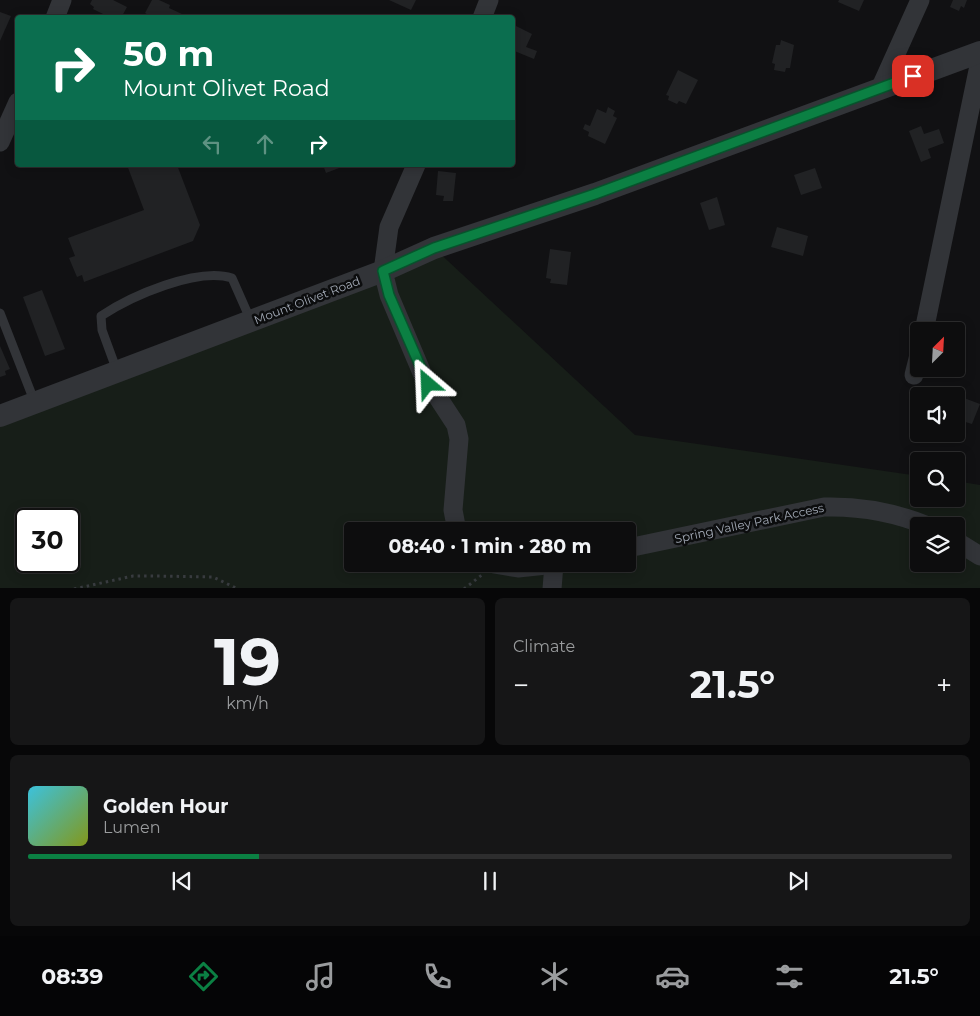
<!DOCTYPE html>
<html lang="en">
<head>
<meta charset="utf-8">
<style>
  body { margin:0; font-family:Montserrat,sans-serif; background:#161617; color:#f1f3f6; height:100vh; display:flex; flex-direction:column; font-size:19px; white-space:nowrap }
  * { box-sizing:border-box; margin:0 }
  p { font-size:16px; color:#9a9c9e }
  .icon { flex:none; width:28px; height:28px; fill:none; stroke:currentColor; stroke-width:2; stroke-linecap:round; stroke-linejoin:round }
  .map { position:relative; height:588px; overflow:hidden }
  .drawer { display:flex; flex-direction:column; gap:10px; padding:10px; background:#070708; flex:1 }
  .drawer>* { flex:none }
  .hud { position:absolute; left:15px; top:15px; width:500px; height:152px; border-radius:5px; box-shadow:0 2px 12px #0003,0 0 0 1px #2d2d2e; background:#0b6e4f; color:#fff; overflow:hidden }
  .needle { width:32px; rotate:24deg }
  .fabs { position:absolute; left:910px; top:322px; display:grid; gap:10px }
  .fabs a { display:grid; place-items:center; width:55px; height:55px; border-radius:5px; background:#0d0d0e; box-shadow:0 2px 12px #0003,0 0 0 1px #2d2d2e; font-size:25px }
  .speed { position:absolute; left:15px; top:508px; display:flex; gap:10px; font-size:25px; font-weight:700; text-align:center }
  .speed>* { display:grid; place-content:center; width:65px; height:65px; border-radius:50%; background:#0d0d0e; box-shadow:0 2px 12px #0003,0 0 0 1px #2d2d2e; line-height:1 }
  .speed .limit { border:2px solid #111; border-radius:8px; background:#fff; color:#111 }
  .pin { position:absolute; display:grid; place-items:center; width:42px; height:42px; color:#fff; margin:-21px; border-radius:10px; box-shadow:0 2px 8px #0006 }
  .me { position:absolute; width:55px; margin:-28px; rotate:334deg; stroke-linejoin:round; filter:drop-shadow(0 0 4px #0008) }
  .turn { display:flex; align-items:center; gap:18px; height:105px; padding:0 25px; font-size:22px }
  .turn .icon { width:65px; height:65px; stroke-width:2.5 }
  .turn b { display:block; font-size:35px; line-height:42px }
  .lanes { display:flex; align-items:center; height:48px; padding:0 25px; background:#0003; justify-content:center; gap:25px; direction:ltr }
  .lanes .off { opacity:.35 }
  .big { font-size:38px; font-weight:700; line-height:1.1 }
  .drawer .tile { flex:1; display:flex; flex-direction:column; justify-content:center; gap:8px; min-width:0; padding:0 18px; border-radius:8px; background:#161617 }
  .drawer .dial { align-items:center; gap:0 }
  .dial b { font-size:65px; line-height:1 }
  .song { display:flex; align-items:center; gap:15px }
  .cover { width:60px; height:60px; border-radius:8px; background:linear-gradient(135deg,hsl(190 70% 55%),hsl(70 70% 35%)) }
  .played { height:5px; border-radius:2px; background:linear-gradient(90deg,#0b8043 25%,#2d2d2e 25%) }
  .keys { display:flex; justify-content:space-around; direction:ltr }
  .heat { display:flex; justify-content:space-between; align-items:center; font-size:28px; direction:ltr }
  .drawer .tiles { flex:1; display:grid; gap:10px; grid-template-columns:1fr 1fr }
  .tile:last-child { grid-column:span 2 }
  .trip { position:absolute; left:344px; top:522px; width:292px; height:50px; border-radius:5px; background:#0d0d0e; box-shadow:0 2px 12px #0003,0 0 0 1px #2d2d2e; font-weight:700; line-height:50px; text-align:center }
  .tab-bar { display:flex; height:80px; justify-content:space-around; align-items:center; background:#050506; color:#9a9c9e }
  .tab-bar .icon { width:35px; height:35px }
  .tab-bar .active { color:#0b8043 }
  .tab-bar b { font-size:22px; color:#f1f3f6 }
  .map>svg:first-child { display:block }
  .green { fill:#171e18; fill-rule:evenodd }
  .building { fill:#212224 }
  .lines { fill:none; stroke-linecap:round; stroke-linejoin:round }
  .path { stroke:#383b3f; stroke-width:3; stroke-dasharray:2.5 4; stroke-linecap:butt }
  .service { stroke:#323438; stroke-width:9 }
  .minor { stroke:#323438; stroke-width:19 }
  .tertiary { stroke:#323438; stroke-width:22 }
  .route-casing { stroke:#07532c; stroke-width:12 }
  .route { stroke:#0b8043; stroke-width:9 }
  .labels { text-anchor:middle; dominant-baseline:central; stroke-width:5; stroke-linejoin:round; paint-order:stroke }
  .street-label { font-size:12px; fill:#a2a9b5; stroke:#0c0d0e }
</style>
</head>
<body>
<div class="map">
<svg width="980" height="589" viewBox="0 0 980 589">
  <rect width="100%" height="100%" fill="#111113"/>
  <path class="green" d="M434,248L635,435L919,476V499H956V481L980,485V588L0,589V415ZM26,519H69V561H26ZM919,526H956V564H919ZM352,531H628V564H352Z"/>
  <g class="building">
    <polygon points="92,0 113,0 127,7 121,18 111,18 93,9 94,7 90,4"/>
    <polygon points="152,0 159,0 170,5 169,8 182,14 180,18 154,18 145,13"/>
    <polygon points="389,0 416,0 411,10"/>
    <polygon points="839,0 864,0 859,11 838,2"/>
    <polygon points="953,0 967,0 964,8 961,6 959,11 950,7"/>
    <polygon points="0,12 11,16 0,41"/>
    <polygon points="516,26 532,34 526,47 537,51 534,59 512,50 512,35"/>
    <polygon points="781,40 794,45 790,68 786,68 785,72 774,70 775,64 772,63 776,45 780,45"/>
    <polygon points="678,70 698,80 686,104 679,101 677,104 668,100 669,96 666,95"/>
    <polygon points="608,107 615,111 613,116 617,118 605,144 588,136 589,132 583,129 585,124 590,126 597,109 606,113"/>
    <polygon points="921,126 924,134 939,129 944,143 928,149 931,158 921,162 909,131"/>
    <polygon points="127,165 177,165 200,225 193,241 84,282 82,275 77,277 69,258 75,256 68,238 144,210"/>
    <polygon points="323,165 347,165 326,173"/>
    <polygon points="815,168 822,188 801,195 794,175"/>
    <polygon points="438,171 456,173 453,201 443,201 444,196 436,195"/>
    <polygon points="717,197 725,225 709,230 700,203"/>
    <polygon points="777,227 808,236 803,256 771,247"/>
    <polygon points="550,249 571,252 567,285 550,283 551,279 546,278"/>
    <polygon points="42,290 65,349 45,356 23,297"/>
    <polygon points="0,346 10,369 5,371 6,375 0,377"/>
    <polygon points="936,389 954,396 933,396"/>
    <polygon points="956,395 980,404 972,424 956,419"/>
  </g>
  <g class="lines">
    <g class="path">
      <polyline points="74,589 133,576 156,576 213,577 238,589"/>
      <polyline points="464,589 483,574"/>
    </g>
    <g class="service">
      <polyline points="0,313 35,403"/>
      <path d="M117,371L102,330L101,316C131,296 197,267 232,278L251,321"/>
    </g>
    <g class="minor">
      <polyline points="55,18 62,0"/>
      <polyline points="482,18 489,0"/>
      <polyline points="880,89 920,0"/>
      <polyline points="0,142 18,102"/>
      <polyline points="416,165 389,227 383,271 389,295 422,373 456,425 459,439 453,510 457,531"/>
      <polyline points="924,331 980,61"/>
      <polyline points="914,375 919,355"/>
      <polyline points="956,541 980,556"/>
      <path d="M628,548L824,507C861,506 894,512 928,526"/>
      <polyline points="494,564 518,568 556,564"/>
      <polyline points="552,589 554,564"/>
    </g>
    <polyline class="tertiary" points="0,416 383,271 434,248 595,194 980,52"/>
  </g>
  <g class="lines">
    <g class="route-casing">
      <polyline id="route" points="428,384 389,295 383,271 434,248 595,194 913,76"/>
    </g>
    <use href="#route" class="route"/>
  </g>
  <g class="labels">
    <g class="street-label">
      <text transform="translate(307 300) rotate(-21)">Mount Olivet Road</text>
      <text transform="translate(749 523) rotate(-12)">Spring Valley Park Access</text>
    </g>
  </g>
</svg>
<div class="fabs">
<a><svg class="needle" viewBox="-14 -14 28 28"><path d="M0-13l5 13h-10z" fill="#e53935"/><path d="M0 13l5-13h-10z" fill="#9a9c9e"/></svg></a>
<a><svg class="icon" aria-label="sound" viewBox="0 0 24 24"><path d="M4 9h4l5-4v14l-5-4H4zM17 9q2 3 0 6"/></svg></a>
<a><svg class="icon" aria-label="search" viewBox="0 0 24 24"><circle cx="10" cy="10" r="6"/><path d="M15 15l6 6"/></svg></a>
<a><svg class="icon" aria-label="layers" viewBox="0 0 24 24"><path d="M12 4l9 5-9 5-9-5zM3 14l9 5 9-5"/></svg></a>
</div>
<div class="speed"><div class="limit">30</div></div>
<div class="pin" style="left:913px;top:76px;background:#d93025"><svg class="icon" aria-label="arrive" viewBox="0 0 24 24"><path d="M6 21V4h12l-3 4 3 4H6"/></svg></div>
<svg class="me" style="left:428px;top:384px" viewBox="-20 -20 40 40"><path d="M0-17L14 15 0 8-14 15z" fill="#0b8043" stroke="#fff" stroke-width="4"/></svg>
<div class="trip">08:40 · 1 min · 280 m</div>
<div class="hud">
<div class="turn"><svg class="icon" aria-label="right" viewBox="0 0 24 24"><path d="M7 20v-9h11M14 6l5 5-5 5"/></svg><div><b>50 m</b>Mount Olivet Road</div></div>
<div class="lanes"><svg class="icon off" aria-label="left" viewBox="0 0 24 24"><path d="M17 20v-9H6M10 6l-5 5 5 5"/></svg><svg class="icon off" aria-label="ahead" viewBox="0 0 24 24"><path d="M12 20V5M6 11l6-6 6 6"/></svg><svg class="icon" aria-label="right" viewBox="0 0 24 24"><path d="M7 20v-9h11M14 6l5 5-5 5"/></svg></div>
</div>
</div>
<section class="drawer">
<div class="tiles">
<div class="tile dial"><b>19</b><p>km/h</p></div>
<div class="tile"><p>Climate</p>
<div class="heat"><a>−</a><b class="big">21.5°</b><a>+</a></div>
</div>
<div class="tile">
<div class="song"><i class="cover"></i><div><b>Golden Hour</b><p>Lumen</p></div></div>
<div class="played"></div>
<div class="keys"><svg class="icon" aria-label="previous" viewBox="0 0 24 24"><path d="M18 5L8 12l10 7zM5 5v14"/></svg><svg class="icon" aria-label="pause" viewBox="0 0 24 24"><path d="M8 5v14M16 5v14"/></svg><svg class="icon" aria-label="next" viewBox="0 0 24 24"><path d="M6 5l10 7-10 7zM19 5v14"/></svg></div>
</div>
</div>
</section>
<nav class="tab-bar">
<b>08:39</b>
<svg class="icon active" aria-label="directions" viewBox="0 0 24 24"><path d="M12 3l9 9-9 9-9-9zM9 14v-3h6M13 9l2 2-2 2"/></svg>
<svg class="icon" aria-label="music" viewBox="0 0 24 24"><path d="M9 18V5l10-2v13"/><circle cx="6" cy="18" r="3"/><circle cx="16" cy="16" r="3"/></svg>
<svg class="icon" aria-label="phone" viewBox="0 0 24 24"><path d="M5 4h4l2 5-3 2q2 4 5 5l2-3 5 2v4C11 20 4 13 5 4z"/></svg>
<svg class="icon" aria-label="climate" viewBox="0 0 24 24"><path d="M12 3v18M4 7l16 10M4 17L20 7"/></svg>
<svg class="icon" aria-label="car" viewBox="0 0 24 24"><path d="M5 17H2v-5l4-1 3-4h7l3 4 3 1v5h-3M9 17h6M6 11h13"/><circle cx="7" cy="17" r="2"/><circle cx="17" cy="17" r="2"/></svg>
<svg class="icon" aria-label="filters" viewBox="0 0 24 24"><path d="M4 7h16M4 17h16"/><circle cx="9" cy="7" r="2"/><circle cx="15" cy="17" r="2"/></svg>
<b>21.5°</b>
</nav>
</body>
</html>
